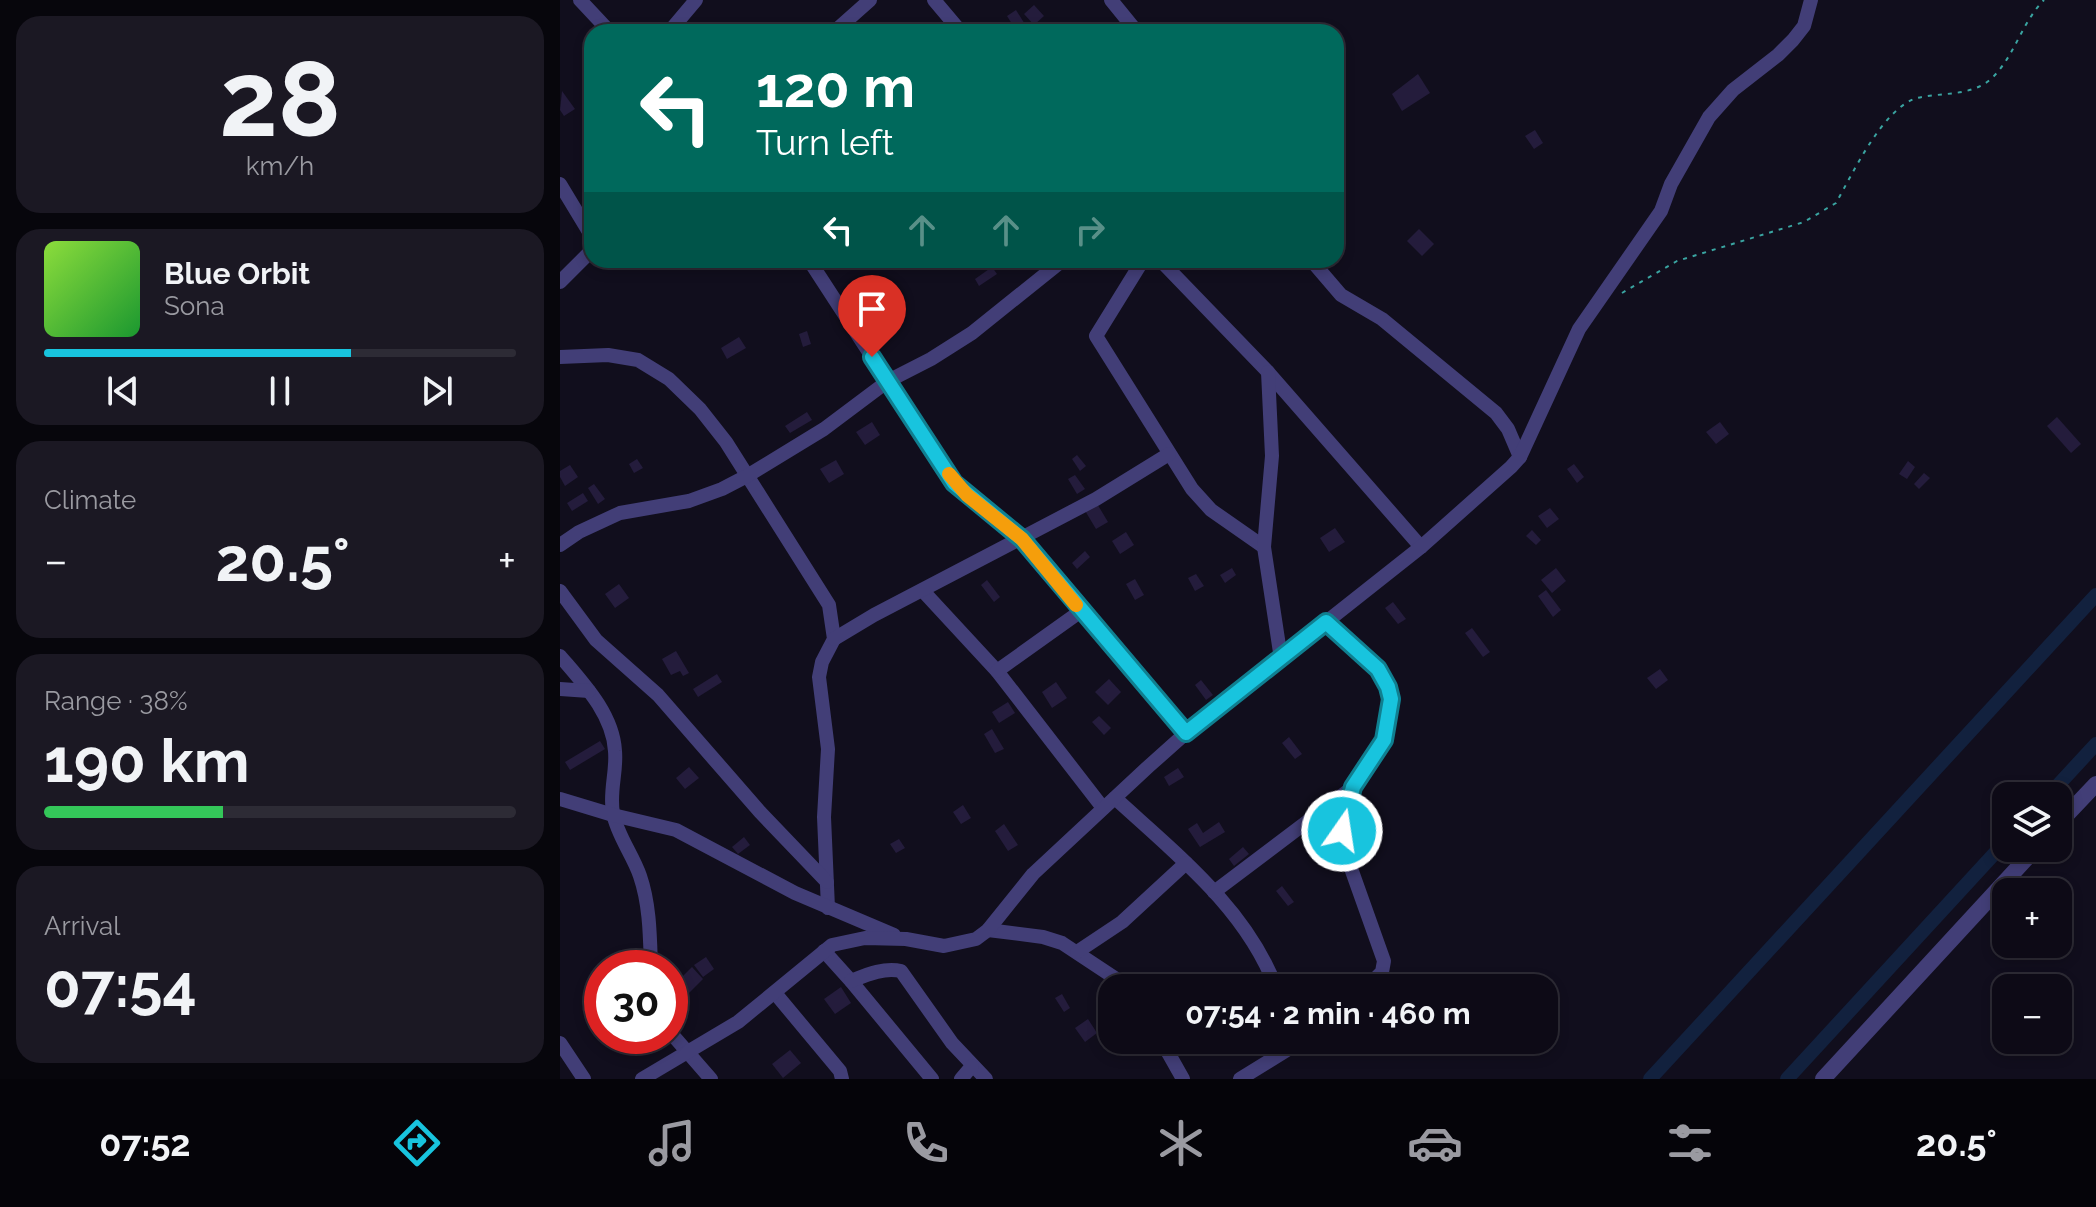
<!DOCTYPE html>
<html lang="en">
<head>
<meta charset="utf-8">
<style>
  body { margin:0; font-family:Raleway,sans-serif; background:#1b1823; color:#f1f3f6; height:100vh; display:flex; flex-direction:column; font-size:30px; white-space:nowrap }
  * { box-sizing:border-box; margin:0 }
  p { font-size:26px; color:#9a9aa1 }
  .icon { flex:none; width:44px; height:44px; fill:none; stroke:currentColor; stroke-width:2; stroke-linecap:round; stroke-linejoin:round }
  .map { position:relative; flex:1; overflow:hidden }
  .sheet { display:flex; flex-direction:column; gap:16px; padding:16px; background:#07060c; width:560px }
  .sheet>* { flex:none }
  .hud { position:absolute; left:24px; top:24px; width:760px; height:244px; border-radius:24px; box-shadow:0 4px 12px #0003,0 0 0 2px #2d2b35; background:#00695c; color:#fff; overflow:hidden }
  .tools { position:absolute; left:1432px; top:782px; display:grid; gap:16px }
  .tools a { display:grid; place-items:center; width:80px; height:80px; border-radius:16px; background:#0d0a16; box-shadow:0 4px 12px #0003,0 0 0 2px #2d2b35; font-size:40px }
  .speed { position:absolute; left:24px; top:950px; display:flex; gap:16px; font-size:40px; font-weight:700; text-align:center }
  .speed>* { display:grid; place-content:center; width:104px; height:104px; border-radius:50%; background:#0d0a16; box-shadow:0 4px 12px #0003,0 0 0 2px #2d2b35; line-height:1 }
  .speed .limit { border:12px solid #d22; background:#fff; color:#111 }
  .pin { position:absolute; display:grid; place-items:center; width:68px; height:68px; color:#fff; margin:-82px -34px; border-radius:50% 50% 50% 0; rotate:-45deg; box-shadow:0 0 8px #0007 }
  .pin .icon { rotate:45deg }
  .me { position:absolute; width:88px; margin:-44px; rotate:13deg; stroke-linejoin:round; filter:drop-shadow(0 0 6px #0008) }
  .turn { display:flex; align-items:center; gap:28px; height:168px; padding:0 40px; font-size:36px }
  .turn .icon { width:104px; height:104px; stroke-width:2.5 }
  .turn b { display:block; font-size:56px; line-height:68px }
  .lanes { display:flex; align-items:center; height:76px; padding:0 40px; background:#0003; justify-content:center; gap:40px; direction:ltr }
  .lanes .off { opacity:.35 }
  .big { font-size:60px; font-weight:700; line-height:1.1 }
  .sheet .tile { flex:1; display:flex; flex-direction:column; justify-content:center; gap:12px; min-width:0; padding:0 28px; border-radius:24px; background:#1b1823 }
  .sheet .dial { align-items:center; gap:0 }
  .dial b { font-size:104px; line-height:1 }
  .song { display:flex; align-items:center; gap:24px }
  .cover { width:96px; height:96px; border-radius:12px; background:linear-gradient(135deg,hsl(90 70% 55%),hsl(130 70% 35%)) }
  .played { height:8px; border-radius:4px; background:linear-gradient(90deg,#18c4de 65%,#2d2b35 65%) }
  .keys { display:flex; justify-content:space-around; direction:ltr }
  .heat { display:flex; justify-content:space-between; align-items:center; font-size:44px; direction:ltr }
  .charge { height:12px; border-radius:6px; background:linear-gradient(90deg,#34c759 38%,#2d2b35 0) }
  .trip { position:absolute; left:538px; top:974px; width:460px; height:80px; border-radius:24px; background:#0d0a16; box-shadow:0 4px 12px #0003,0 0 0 2px #2d2b35; font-weight:700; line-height:80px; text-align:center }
  .tabs { display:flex; height:128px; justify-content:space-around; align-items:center; background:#050409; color:#9a9aa1 }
  .tabs .icon { width:56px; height:56px }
  .tabs .current { color:#18c4de }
  .tabs b { font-size:36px; color:#f1f3f6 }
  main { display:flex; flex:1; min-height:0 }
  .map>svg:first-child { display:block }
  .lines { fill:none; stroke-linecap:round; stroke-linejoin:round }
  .canal { stroke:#12213e; stroke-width:14 }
  .building { fill:#241c3c }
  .path { stroke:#3aa4a1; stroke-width:2; stroke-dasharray:4 6; stroke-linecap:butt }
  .minor { stroke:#423e77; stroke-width:14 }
  .tertiary { stroke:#423e77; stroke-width:16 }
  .route-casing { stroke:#107f90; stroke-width:20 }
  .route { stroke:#18c4de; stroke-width:14 }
  .slow { stroke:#f59e0b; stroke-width:14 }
</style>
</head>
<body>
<main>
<section class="sheet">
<div class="tile dial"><b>28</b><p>km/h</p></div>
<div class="tile">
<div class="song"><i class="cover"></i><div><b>Blue Orbit</b><p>Sona</p></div></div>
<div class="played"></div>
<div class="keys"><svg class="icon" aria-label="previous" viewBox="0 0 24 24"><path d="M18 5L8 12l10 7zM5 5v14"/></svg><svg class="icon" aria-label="pause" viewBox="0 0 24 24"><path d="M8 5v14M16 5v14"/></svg><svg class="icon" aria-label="next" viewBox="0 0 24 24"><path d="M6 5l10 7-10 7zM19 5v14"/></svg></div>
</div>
<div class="tile"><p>Climate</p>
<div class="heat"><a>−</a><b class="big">20.5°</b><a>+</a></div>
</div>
<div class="tile"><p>Range · 38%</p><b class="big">190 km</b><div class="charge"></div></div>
<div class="tile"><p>Arrival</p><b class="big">07:54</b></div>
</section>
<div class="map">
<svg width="1536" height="1079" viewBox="0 0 1536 1079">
  <rect width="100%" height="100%" fill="#110e1d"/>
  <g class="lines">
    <g class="canal">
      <polyline points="1488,796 1536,744"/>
      <polyline points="1090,1079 1536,595"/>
      <polyline points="1227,1079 1446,841"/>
    </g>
  </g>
  <g class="building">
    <polygon points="474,5 484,16 474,25 464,14"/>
    <polygon points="456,10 468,29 463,32 457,32 447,16"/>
    <polygon points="858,74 870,93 842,111 832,94"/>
    <polygon points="2,91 15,109 4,116 0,110"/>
    <polygon points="975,130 983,143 974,149 965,136"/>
    <polygon points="859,229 874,244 862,256 847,241"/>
    <polygon points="432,267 437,274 419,286 415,279"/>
    <polygon points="247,331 251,344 243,347 239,334"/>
    <polygon points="179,337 186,348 167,359 161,348"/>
    <polygon points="247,412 252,420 230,433 225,426"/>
    <polygon points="1497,417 1521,444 1511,453 1487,426"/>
    <polygon points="312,422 320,435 305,445 296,432"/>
    <polygon points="1160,422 1169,434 1156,444 1146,432"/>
    <polygon points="517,455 526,466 520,471 512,459"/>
    <polygon points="77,459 83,468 74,473 69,464"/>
    <polygon points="276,460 284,474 269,483 260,469"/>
    <polygon points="1348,461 1355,467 1347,479 1339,474"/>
    <polygon points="1014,464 1024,477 1017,483 1007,469"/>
    <polygon points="10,465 18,477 5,486 0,477 0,471"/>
    <polygon points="1364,473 1370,478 1359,489 1354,484"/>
    <polygon points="515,475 525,489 517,494 508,479"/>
    <polygon points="34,484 45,499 38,504 28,488"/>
    <polygon points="23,493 28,501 12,511 7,503"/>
    <polygon points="536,502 548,522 536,529 524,509"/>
    <polygon points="990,508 999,519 987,528 978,516"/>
    <polygon points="775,528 785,542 769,552 760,538"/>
    <polygon points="972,530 981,540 976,545 966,536"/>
    <polygon points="566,532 574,545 560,554 552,541"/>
    <polygon points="525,551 530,557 517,569 512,563"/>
    <polygon points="672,568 676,575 665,583 660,575"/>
    <polygon points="996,568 1006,581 992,593 981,580"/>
    <polygon points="636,574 644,586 635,591 628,578"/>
    <polygon points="575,579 584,595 575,600 566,584"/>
    <polygon points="427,580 440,597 434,602 421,585"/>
    <polygon points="59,584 69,598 55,608 45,594"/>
    <polygon points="986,590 1001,610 993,617 978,596"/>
    <polygon points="833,602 846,619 838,624 825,608"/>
    <polygon points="912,628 930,652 923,657 905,633"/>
    <polygon points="116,651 129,673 123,676 120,671 111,675 102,659"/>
    <polygon points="1100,669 1108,680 1096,689 1087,678"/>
    <polygon points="157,674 162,682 138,697 133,689"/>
    <polygon points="549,679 561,692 548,705 535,692"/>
    <polygon points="641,680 653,695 646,700 635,685"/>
    <polygon points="496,682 507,698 492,708 482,692"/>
    <polygon points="448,702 455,713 439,723 432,712"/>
    <polygon points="539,716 551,728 544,735 532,722"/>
    <polygon points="432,729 444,749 435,753 424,734"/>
    <polygon points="729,737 742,754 735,759 722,743"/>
    <polygon points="40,741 45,749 10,770 5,762"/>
    <polygon points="129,767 139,778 125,789 116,778"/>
    <polygon points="618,768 624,777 609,786 604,777"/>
    <polygon points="403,805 411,818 401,824 393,812"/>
    <polygon points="659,822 665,832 640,847 628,829 637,823 643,833"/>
    <polygon points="444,824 458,845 448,851 435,831"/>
    <polygon points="184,837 190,845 178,854 172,847"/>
    <polygon points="339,839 345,848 336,853 330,844"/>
    <polygon points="683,847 689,854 674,866 669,859"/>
    <polygon points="722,886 734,902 728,906 716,891"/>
    <polygon points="146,957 154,969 143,977 134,965"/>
    <polygon points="132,967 143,979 129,993 118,981"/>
    <polygon points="281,987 291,1003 275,1014 264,999"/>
    <polygon points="502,994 510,1008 504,1012 495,998"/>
    <polygon points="528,1019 537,1033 525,1042 515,1028"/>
    <polygon points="230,1050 241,1063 223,1078 212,1064"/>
  </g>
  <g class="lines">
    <path class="path" d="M1062,293L1117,261L1244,222L1276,203C1293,173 1323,108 1357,98C1382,92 1413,97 1433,77C1455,55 1462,22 1484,0"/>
    <g class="minor">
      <polyline points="20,0 50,32"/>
      <polyline points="374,0 401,32"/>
      <polyline points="551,0 577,32"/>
      <polyline points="109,32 136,0"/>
      <polyline points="274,32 310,0"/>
      <polyline points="0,184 32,237"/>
      <polyline points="249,260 394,483 462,539 626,733"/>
      <polyline points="583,260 536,336 632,489 651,510 704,547"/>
      <polyline points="600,260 708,372 861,547"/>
      <polyline points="751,260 781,295 822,319 936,413 948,429 960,457"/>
      <polyline points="0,282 32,250"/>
      <polyline points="0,357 48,355 78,360 109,379 140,409 166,442 269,605 274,639 262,662 259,677 268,749 264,817 268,908"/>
      <polyline points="708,372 712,456 704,547 721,659"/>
      <polyline points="0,545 19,532 60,513 129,501 162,489 187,476 264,429 328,381 371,359 412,333 503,260"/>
      <polyline points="0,591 36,640 98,695 200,812 267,882"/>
      <polyline points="363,591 437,671 543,808"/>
      <polyline points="274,639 314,615 536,499 609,454"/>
      <path d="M0,656C23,683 53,714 55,751C57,772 49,792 53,813C57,835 73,855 80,876C90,905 90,938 91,968"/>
      <polyline points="437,671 521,611"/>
      <polyline points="0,689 29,691"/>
      <polyline points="793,787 782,831 782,843 824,961 822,972 806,988"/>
      <path d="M555,798C615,853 687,909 716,988"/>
      <polyline points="0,799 53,815 116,830 235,893 334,935"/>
      <polyline points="654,892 793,787 824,740 831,699 828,687 818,669 766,622"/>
      <polyline points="428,930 483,937 502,943 570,988"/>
      <polyline points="264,951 291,981 372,1079"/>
      <polyline points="517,952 562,922 626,863"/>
      <path d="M291,981C306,975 324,967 341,971L392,1043L426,1079"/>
      <polyline points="215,993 280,1071 282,1079"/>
      <polyline points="110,1032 151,1079"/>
      <polyline points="601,1040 623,1079"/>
      <polyline points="0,1043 24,1079"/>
      <polyline points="82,1079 178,1022 272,945 305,938 346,939 384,946 416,939 428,930 473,874 589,766 626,733 861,547 951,467 960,457 1019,329 1101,211 1111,184 1149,117 1173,90 1218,55 1233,40 1244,26 1251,0"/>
      <polyline points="401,1079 412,1066"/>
      <polyline points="680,1079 743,1040"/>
    </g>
    <g class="tertiary">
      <polyline points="1498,824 1536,784"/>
      <polyline points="1263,1079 1476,848"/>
    </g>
  </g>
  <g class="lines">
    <g class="route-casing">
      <polyline id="route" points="312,357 394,483 462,539 626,733 766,622 818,669 828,687 831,699 824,740 793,787 782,831"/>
    </g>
    <use href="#route" class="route"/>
    <polyline class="slow" points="389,474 407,495 462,539 516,605"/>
  </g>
</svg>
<div class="tools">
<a><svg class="icon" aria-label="layers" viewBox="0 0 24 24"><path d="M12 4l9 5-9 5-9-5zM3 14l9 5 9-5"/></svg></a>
<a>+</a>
<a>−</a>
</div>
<div class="speed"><div class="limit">30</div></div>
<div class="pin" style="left:312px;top:357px;background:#d93025"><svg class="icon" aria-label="arrive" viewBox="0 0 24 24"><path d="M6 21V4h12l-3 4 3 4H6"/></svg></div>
<svg class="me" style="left:782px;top:831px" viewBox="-20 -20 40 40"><circle r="17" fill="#18c4de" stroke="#fff" stroke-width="3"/><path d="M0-11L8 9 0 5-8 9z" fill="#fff"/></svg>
<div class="trip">07:54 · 2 min · 460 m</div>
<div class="hud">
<div class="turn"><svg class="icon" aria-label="left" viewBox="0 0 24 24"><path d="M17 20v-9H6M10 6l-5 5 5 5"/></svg><div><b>120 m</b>Turn left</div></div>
<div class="lanes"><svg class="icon" aria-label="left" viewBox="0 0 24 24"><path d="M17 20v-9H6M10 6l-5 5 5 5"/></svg><svg class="icon off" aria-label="ahead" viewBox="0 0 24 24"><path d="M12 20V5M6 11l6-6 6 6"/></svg><svg class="icon off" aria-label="ahead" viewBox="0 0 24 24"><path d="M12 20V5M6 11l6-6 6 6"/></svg><svg class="icon off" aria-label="right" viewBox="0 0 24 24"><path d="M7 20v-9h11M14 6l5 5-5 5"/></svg></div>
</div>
</div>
</main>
<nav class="tabs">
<b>07:52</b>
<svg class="icon current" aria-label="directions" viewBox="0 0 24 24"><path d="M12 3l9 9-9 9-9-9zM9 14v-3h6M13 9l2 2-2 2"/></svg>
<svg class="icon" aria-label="music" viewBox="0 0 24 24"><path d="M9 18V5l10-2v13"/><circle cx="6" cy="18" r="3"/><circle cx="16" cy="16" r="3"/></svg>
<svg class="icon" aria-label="phone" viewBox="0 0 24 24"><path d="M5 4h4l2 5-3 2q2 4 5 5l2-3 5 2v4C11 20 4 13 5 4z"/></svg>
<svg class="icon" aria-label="climate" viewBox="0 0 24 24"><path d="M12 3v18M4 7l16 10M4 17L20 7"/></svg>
<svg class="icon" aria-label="car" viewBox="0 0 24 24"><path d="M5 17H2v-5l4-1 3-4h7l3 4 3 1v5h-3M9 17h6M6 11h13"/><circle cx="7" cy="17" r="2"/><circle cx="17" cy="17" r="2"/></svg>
<svg class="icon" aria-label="filters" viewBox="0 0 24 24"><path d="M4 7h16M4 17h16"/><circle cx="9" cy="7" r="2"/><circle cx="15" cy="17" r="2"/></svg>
<b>20.5°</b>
</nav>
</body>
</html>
